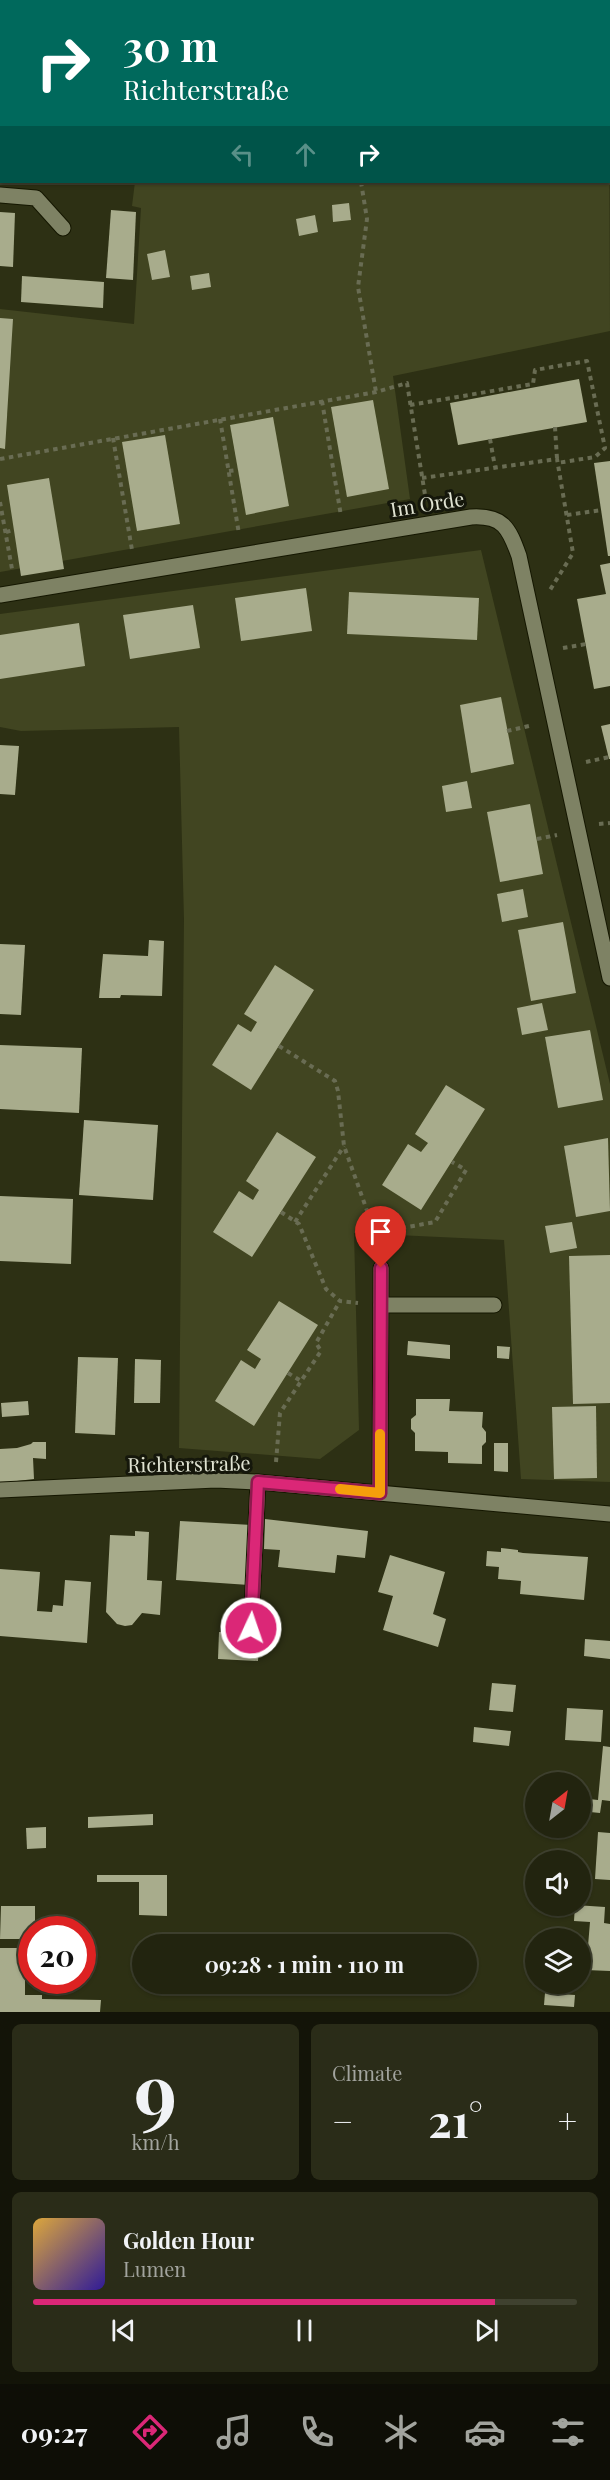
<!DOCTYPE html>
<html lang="en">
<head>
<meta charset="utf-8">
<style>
  body { margin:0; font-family:"Playfair Display",serif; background:#2a2c18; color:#f1f3f6; height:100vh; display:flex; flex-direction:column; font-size:22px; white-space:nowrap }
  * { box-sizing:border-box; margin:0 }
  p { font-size:20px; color:#a2a49e }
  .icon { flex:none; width:33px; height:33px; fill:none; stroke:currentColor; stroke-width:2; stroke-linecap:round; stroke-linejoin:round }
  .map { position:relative; height:2012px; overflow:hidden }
  .drawer { display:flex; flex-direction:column; gap:12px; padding:12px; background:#131408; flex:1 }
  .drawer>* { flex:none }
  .guide { position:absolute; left:0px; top:0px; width:610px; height:183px; box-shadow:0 2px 4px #0004,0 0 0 2px #3f412f; background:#00695c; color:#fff; overflow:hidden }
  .needle { width:39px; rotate:31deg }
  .tools { position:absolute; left:525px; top:1772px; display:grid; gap:12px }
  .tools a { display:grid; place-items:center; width:66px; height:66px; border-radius:50%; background:#22240f; box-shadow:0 2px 4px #0004,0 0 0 2px #3f412f; font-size:30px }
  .speed { position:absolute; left:18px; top:1916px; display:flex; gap:12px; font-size:30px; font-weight:700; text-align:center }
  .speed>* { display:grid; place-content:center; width:78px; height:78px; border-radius:50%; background:#22240f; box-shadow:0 2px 4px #0004,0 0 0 2px #3f412f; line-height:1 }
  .speed .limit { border:9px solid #d22; background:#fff; color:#111 }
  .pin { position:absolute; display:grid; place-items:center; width:51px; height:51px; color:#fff; margin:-62px -26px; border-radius:50% 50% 50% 0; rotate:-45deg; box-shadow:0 0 6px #0007 }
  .pin .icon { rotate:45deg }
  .me { position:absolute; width:66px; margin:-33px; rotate:3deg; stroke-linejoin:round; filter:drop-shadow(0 0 4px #0008) }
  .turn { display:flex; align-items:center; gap:21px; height:126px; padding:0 24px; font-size:27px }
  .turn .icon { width:78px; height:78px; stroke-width:2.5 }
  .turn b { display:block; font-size:42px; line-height:51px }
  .lanes { display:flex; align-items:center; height:57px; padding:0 24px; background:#0003; justify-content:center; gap:30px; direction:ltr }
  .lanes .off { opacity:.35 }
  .big { font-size:45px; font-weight:700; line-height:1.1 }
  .drawer .card { flex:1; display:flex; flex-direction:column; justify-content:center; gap:9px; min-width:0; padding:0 21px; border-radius:9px; background:#2a2c18 }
  .drawer .dial { align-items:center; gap:0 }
  .dial b { font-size:78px; line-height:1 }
  .song { display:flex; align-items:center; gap:18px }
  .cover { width:72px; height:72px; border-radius:9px; background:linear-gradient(135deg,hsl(40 70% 55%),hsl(250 70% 35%)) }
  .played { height:6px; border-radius:3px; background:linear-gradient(90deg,#db2777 85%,#3f412f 85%) }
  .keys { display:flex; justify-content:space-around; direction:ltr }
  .heat { display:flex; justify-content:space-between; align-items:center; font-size:33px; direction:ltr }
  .drawer .tiles { flex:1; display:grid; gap:12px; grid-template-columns:1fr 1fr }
  .card:last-child { grid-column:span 2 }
  .trip { position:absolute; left:132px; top:1934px; width:345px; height:60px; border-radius:30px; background:#22240f; box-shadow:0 2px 4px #0004,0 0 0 2px #3f412f; font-weight:700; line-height:60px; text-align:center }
  .menu { display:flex; height:96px; justify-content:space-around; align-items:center; background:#0e0e06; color:#a2a49e }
  .menu .icon { width:42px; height:42px }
  .menu .current { color:#db2777 }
  .menu b { font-size:27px; color:#f1f3f6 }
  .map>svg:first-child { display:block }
  .green { fill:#414521 }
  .building { fill:#a8ac8c }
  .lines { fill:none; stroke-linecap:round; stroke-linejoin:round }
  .minor-casing { stroke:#151700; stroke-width:17 }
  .path { stroke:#696c53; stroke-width:4; stroke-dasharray:4.5 4.5; stroke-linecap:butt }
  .minor { stroke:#7e8264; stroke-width:15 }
  .route-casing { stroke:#8e194d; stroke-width:15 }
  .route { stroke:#db2777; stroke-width:10 }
  .slow { stroke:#f59e0b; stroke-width:10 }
  .labels { text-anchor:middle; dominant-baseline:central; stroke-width:6; stroke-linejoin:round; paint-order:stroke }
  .street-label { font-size:20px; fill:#e0e3d2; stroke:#15170b }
</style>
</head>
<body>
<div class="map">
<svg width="610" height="2012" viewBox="0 0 610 2012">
  <rect width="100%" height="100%" fill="#2d3014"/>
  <g class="green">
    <polygon points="125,0 378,0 378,1 107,1"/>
    <rect x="0" y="10" width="1" height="167"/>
    <polygon points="609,88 610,331 393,376 410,499 0,572 0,309 134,324 141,208 132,206 135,182 609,182"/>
    <polygon points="481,550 610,1084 610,1482 521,1479 504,1240 354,1233 359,1430 320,1459 179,1448 184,919 179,727 21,731 0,727 0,614"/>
  </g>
  <g class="building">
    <polygon points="349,203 351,220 333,222 332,205"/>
    <polygon points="111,210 136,212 133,280 106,278"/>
    <polygon points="0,212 15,213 13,267 0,266"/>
    <polygon points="315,215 318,232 299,236 296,219"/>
    <polygon points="165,250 170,277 152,280 147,254"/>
    <polygon points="209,273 211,287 192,290 190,276"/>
    <polygon points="22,276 104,282 103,308 21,302"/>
    <polygon points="0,318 13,319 5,449 0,448"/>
    <polygon points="579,379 587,422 458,445 450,403"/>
    <polygon points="373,400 389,489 347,497 331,407"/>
    <polygon points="273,417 289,506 246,515 230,425"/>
    <polygon points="165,435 180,524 137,531 122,442"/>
    <polygon points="610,461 610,556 608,556 594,463"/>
    <polygon points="49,478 64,569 21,576 7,485"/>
    <polygon points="610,563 610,686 594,689 577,599 606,594 600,565"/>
    <polygon points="306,588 312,631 241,641 235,598"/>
    <polygon points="349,592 479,598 477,640 347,634"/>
    <polygon points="193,605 200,648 130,659 123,615"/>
    <polygon points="79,623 85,666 0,679 0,635"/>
    <polygon points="501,697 514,764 471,773 460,705"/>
    <polygon points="610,724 610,759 609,759 601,726"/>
    <polygon points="0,745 19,746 15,795 0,794"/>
    <polygon points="467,781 472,808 446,812 442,786"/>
    <polygon points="530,804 543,874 500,882 487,812"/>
    <polygon points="523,889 528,917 502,922 497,894"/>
    <polygon points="563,922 576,993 531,1001 518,930"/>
    <polygon points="149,940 164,941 162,996 121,995 120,998 99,998 103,954 148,956"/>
    <polygon points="0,944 25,945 21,1015 0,1014"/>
    <polygon points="275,965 314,990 251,1090 212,1065 238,1024 251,1032 257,1022 244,1014"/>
    <polygon points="542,1003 548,1030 522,1035 517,1008"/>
    <polygon points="590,1030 603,1100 558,1108 545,1037"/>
    <polygon points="0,1045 82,1048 79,1113 0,1109"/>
    <polygon points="446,1085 485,1109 421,1210 382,1185 408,1144 421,1152 428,1143 415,1134"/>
    <polygon points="84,1120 158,1125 153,1200 79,1195"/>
    <polygon points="277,1132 316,1157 252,1257 213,1232 239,1191 253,1200 259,1190 246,1181"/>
    <polygon points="608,1138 610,1211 576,1217 564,1146"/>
    <polygon points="0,1196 73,1199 71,1264 0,1261"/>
    <polygon points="572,1222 577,1248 550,1253 545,1226"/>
    <polygon points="610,1255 610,1403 573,1404 569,1256"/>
    <polygon points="279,1301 318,1325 254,1426 215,1401 241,1360 255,1369 261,1359 247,1350"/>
    <polygon points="408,1341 450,1345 450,1359 407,1355"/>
    <polygon points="497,1346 510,1347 509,1359 497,1358"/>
    <polygon points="78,1357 118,1358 115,1435 75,1433"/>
    <polygon points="135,1359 161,1360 160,1403 134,1403"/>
    <polygon points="416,1399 450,1399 449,1411 483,1412 482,1427 486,1432 486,1442 482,1446 482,1464 448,1463 448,1452 415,1451 415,1433 411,1429 411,1419 416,1415"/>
    <polygon points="28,1401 29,1415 2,1417 1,1403"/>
    <polygon points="596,1406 597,1478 554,1479 552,1407"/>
    <polygon points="33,1442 46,1442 46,1459 33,1458 34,1479 0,1483 0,1449 17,1448 31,1444"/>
    <polygon points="494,1443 508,1443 508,1472 494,1471"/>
    <polygon points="265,1519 368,1531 365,1558 337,1555 335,1573 278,1567 280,1550 264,1549"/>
    <polygon points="180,1521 252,1525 249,1585 176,1580"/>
    <polygon points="135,1531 149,1532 147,1580 162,1581 160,1615 142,1613 132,1625 125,1626 117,1624 106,1612 110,1535 135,1536"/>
    <polygon points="501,1548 518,1550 518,1552 523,1553 588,1557 584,1600 520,1594 521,1581 498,1579 499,1567 486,1566 487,1551 501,1552"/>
    <polygon points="390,1555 445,1572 433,1614 446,1619 438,1647 383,1630 393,1596 378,1592"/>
    <polygon points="0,1569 40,1572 37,1611 52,1612 53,1605 63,1606 65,1580 91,1582 87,1643 0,1636"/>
    <polygon points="219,1632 260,1634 258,1661 218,1659"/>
    <polygon points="585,1639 610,1641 610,1659 584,1656"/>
    <polygon points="492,1683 516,1685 513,1712 489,1710"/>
    <polygon points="567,1708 603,1710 601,1742 565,1740"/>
    <polygon points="474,1727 511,1731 509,1746 473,1742"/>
    <polygon points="603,1746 610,1747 610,1801 602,1800 600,1813 580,1811 580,1798 598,1800"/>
    <polygon points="153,1814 153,1825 88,1828 88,1817"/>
    <polygon points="46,1827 46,1848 27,1849 26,1828"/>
    <polygon points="598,1832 610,1833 610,1880 595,1879"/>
    <polygon points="97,1875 167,1875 167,1916 139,1915 139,1882 97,1882"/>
    <polygon points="575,1905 605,1907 604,1923 610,1924 610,1971 586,1970 590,1922 574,1921"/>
    <polygon points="1,1906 35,1906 35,1929 32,1929 32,1939 0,1939"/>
    <polygon points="0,1948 25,1948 25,1995 42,1995 42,1999 101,2000 100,2012 0,2012"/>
    <polygon points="545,1993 575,1995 574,2007 544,2005"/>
  </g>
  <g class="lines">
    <g class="minor-casing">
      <g id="minor">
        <polyline points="403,0 403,2"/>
        <polyline points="609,48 610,47"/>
        <polyline points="0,195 36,198 63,228"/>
        <path d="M0,595L471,517C503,515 509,528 519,556L610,978"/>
        <polyline points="381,1305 494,1305"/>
        <polyline points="0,1490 216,1480 258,1482 610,1514"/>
        <polyline points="380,1493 381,1268"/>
        <polyline points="251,1628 258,1482"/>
      </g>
    </g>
    <g class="path">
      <polyline points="505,0 505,2"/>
      <polyline points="12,2 12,0"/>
      <polyline points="361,182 367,219 358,287 376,392"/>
      <polyline points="322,401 341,516"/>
      <polyline points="410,405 533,384 535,370 587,361 605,448 595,457 557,463"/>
      <polyline points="220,419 239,534"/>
      <polyline points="555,427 557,459"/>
      <polyline points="113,438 132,550"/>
      <polyline points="490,439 495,467"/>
      <polyline points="0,459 376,392 407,383 426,501"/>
      <polyline points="229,471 238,470"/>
      <polyline points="422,478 557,459 573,553 550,590"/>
      <polyline points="0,502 12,569"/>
      <polyline points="567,515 602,510"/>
      <polyline points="6,532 14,530"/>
      <polyline points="563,648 586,644"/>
      <polyline points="507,731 533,725"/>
      <polyline points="586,762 609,757"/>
      <polyline points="599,824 610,823"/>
      <polyline points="537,839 557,835"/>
      <polyline points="279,1046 335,1081 338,1091 344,1146 375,1233 375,1245"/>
      <polyline points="281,1212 299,1224 326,1289 340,1301 358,1303"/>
      <polyline points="295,1222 344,1146"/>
      <polyline points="375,1233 435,1222 466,1170 452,1162"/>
      <polyline points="288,1373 301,1381"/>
      <polyline points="276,1462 280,1413 321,1351 316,1343 340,1301"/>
    </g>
    <use href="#minor" class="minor"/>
  </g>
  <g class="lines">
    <g class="route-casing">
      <polyline id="route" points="251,1628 258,1482 380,1493 381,1268"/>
    </g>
    <use href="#route" class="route"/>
    <polyline class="slow" points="340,1489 380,1493 380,1434"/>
  </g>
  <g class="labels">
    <g class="street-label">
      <text transform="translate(427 503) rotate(-9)">Im Orde</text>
      <text transform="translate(189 1463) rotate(-1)">Richterstraße</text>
    </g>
  </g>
</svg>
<div class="tools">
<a><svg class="needle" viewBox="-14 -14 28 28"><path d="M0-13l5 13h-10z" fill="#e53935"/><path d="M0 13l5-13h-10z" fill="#a2a49e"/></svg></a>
<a><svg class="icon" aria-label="sound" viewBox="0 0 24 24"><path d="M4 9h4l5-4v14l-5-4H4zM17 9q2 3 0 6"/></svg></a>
<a><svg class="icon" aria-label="layers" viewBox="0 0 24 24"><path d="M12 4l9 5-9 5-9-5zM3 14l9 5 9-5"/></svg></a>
</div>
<div class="speed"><div class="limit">20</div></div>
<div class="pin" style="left:381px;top:1268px;background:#d93025"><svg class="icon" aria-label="arrive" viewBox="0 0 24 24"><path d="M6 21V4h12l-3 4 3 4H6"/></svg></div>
<svg class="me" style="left:251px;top:1628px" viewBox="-20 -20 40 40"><circle r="17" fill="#db2777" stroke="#fff" stroke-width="3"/><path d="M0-11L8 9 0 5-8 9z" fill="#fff"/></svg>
<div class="trip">09:28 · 1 min · 110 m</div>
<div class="guide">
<div class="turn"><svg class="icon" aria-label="right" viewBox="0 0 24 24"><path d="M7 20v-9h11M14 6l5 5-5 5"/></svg><div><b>30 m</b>Richterstraße</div></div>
<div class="lanes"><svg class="icon off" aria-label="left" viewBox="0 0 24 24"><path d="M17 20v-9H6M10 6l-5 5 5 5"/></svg><svg class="icon off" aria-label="ahead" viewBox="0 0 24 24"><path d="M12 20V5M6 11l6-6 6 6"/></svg><svg class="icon" aria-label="right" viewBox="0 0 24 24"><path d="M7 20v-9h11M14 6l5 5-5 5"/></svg></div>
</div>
</div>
<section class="drawer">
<div class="tiles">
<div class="card dial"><b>9</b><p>km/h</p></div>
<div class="card"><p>Climate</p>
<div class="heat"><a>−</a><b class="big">21°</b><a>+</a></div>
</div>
<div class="card">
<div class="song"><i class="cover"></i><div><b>Golden Hour</b><p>Lumen</p></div></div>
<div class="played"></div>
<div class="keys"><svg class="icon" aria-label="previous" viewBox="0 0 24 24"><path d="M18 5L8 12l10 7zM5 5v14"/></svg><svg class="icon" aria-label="pause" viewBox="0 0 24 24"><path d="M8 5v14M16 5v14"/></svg><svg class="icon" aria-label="next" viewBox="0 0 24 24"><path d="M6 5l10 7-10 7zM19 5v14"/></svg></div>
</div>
</div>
</section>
<nav class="menu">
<b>09:27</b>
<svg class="icon current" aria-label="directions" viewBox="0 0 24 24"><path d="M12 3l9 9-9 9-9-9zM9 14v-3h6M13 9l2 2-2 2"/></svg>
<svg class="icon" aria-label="music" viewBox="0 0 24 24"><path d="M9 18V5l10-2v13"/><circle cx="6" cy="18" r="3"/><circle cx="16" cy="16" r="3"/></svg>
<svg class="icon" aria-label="phone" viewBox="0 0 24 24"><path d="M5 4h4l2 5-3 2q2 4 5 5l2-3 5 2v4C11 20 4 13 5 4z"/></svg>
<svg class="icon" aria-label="climate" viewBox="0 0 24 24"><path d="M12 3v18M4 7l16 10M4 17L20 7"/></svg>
<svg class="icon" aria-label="car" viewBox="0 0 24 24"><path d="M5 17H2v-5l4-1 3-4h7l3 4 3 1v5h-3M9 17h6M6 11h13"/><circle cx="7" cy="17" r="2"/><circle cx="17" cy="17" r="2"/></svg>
<svg class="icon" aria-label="filters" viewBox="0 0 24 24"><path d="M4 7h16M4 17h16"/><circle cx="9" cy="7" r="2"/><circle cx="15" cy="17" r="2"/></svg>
</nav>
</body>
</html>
